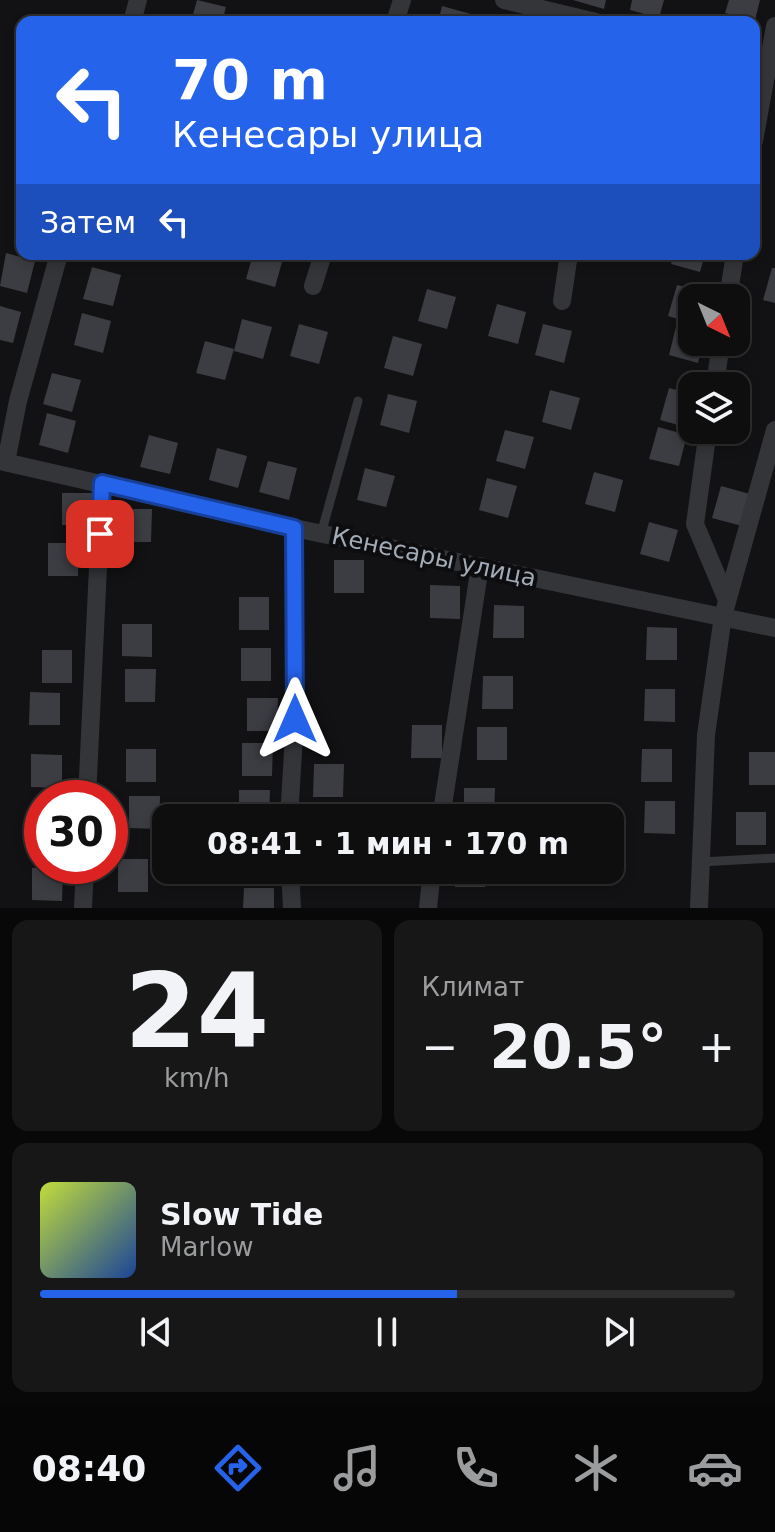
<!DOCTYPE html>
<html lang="ru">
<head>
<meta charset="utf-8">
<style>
  body { margin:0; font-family:"DejaVu Sans",sans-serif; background:#171718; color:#f1f3f6; height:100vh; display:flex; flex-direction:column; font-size:30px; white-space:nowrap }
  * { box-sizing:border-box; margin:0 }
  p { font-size:26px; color:#9b9c9e }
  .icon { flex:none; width:44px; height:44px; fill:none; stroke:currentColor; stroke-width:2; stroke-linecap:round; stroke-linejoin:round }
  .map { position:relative; height:908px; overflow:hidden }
  .panel { display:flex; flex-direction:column; gap:12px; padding:12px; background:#080808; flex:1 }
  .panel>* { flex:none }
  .top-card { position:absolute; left:16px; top:16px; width:744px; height:244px; border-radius:16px; box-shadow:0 4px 12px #0003,0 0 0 2px #2e2e2f; background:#2563eb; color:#fff; overflow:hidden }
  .needle { width:52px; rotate:137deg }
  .fabs { position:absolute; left:678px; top:284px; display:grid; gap:16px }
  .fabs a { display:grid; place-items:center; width:72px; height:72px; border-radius:16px; background:#0e0e0f; box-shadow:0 4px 12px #0003,0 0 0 2px #2e2e2f; font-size:40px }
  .speed { position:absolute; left:24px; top:780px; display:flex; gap:16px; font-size:40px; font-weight:700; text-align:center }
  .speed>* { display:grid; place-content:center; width:104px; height:104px; border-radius:50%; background:#0e0e0f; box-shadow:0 4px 12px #0003,0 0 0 2px #2e2e2f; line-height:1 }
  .speed .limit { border:12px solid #d22; background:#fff; color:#111 }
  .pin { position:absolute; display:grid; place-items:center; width:68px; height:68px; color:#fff; margin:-34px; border-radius:16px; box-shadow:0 4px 12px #0006 }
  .me { position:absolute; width:88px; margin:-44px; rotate:0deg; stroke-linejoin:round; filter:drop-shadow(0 0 6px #0008) }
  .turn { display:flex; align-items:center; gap:28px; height:168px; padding:0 24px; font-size:36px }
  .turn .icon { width:104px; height:104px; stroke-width:2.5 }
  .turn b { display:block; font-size:56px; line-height:68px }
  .then { display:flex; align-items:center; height:76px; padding:0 24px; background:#0003; gap:16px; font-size:30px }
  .big { font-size:60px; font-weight:800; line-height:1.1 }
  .panel .widget { flex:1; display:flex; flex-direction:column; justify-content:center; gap:12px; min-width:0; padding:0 28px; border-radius:16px; background:#171718 }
  .panel .dial { align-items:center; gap:0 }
  .dial b { font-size:104px; line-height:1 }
  .song { display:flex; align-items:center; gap:24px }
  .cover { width:96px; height:96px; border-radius:12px; background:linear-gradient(135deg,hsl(70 70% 55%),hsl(220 70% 35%)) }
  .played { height:8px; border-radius:4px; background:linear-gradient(90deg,#2563eb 60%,#2e2e2f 60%) }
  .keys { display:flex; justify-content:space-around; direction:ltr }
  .heat { display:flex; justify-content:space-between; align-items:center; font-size:44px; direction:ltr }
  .panel .tiles { flex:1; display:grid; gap:12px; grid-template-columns:1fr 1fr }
  .widget:last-child { grid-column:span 2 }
  .trip { position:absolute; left:152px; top:804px; width:472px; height:80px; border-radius:16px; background:#0e0e0f; box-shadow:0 4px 12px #0003,0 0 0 2px #2e2e2f; font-weight:800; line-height:80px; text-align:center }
  .tab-bar { display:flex; height:128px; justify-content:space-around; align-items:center; background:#060606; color:#9b9c9e }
  .tab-bar .icon { width:56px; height:56px }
  .tab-bar .current { color:#2563eb }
  .tab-bar b { font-size:36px; color:#f1f3f6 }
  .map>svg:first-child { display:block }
  .building { fill:#3c3d42 }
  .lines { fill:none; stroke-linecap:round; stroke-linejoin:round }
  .service { stroke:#333539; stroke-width:9 }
  .minor { stroke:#333539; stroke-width:18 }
  .route-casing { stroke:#184099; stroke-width:20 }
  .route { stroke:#2563eb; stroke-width:14 }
  .labels { text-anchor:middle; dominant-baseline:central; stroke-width:8; stroke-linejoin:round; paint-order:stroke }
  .street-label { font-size:24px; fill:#a2abb6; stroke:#0d0d0f }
</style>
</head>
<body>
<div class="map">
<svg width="775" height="908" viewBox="0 0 775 908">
  <rect width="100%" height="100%" fill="#121214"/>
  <g class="building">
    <polygon points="197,0 226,7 222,22 191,22"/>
    <polygon points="573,0 606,0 604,9"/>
    <polygon points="632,0 664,0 659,18 630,10"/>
    <polygon points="729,0 760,0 755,20 725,13"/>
    <polygon points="442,6 471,14 469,22 438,22"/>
    <polygon points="6,253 35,261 27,293 0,286"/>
    <polygon points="253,254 284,255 275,287 246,279"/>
    <polygon points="674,254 705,254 700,272 671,264"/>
    <polygon points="92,267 121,275 113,306 83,299"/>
    <polygon points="772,268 775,268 775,303 763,300"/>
    <polygon points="677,285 706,292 705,298 692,298 692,323 668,316"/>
    <polygon points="427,289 456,297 447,329 418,321"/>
    <polygon points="497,304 526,312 518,344 488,336"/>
    <polygon points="0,306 21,312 13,343 0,340"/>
    <polygon points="82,313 111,321 103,353 74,345"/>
    <polygon points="242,319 272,327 263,359 234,351"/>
    <polygon points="677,323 692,327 692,342 703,342 698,363 669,355"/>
    <polygon points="299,324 328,332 319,364 290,356"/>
    <polygon points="543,324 572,331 564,363 535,355"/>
    <polygon points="393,336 422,344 413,376 384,368"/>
    <polygon points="205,341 234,349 225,380 196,373"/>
    <polygon points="52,373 81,380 72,412 43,404"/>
    <polygon points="669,388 692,394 690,428 660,420"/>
    <polygon points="550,390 580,398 571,430 542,422"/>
    <polygon points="388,394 417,401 409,433 380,425"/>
    <polygon points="47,413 76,421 68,453 39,445"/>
    <polygon points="658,427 687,435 679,466 649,459"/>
    <polygon points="505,430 534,437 525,469 496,461"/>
    <polygon points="149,435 178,443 170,474 140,467"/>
    <polygon points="217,448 247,456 238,488 209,480"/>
    <polygon points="268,461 297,468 289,500 259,492"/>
    <polygon points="365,468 395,476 386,507 357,500"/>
    <polygon points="594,472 623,480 615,512 585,504"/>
    <polygon points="487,478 517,486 508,518 479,510"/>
    <polygon points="721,486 750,494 742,526 712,518"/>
    <polygon points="62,493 92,493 92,526 62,525"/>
    <polygon points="121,509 152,509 151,542 121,542"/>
    <polygon points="649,522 678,530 669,562 640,554"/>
    <polygon points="48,543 79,543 78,576 48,576"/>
    <rect x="334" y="560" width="30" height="33"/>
    <polygon points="430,585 460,586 460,619 430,618"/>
    <rect x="239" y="597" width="30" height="33"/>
    <polygon points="494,605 524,606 524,638 493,638"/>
    <polygon points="122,624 152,624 152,657 122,656"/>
    <polygon points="647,627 677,628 677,660 646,660"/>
    <rect x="241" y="648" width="30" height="33"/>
    <rect x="42" y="650" width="30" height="33"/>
    <polygon points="125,669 156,669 155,702 125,702"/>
    <polygon points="483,676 513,676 513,709 482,709"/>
    <polygon points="645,689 675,689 675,722 644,721"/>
    <polygon points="30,692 60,693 60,725 29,725"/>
    <polygon points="247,698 278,698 277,731 247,731"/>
    <polygon points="412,725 442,725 442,758 411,758"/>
    <rect x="477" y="727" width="30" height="33"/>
    <polygon points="242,743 273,743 272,776 242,776"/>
    <rect x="126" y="749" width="30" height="33"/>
    <polygon points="642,749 672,749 672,782 641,782"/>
    <rect x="749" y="752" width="26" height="33"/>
    <polygon points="31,754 62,755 62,788 31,787"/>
    <polygon points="314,764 344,764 343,797 313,797"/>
    <polygon points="464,788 495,788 494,818 464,818"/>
    <polygon points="239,790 270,790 269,818 239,818"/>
    <polygon points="129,796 160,796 159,829 129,828"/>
    <polygon points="645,801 675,801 675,834 644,833"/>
    <rect x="391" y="805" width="30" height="13"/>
    <rect x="736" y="812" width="30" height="33"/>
    <rect x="118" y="859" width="30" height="33"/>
    <polygon points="32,868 63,868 62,901 32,900"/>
    <rect x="239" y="870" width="31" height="7"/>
    <rect x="385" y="870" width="30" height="8"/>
    <polygon points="455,870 486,870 485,887 455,887"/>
    <polygon points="244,888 274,888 274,908 243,908"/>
  </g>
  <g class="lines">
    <g class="service">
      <polyline points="321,534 358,401"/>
      <polyline points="701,862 775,858"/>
    </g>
    <g class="minor">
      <polyline points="504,0 596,22"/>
      <polyline points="132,22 138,0"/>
      <polyline points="395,22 402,0"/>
      <polyline points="754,141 775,26"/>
      <polyline points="313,286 323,254"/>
      <polyline points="728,298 735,254"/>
      <polyline points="562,301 569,254"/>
      <polyline points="715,386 721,342"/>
      <polyline points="708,430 695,524 727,600"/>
      <polyline points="0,461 294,528 775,628"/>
      <polyline points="6,462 18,401 59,254"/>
      <polyline points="87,798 102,483"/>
      <polyline points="289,818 295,719 294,528"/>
      <polyline points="441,818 480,566"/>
      <polyline points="290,870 292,908"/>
      <polyline points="83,908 85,866"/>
      <polyline points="428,908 432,870"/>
      <polyline points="699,908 706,735 723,616 775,430"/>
    </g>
  </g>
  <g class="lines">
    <g class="route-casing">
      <polyline id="route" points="100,534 102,483 294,528 295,719"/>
    </g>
    <use href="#route" class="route"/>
  </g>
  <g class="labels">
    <g class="street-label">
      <text transform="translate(434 557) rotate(12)">Кенесары улица</text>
    </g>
  </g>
</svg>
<div class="fabs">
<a><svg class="needle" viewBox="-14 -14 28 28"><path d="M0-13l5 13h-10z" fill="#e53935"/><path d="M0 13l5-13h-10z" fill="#9b9c9e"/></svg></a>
<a><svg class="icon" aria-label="layers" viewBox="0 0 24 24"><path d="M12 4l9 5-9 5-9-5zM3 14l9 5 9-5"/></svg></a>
</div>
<div class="speed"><div class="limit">30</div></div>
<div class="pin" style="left:100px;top:534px;background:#d93025"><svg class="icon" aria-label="arrive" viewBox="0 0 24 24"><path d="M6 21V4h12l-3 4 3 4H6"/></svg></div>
<svg class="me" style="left:295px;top:719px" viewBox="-20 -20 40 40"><path d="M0-17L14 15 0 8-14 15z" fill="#2563eb" stroke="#fff" stroke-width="4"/></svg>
<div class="trip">08:41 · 1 мин · 170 m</div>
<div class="top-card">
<div class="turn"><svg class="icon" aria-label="left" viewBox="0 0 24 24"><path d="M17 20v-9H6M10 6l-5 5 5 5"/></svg><div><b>70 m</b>Кенесары улица</div></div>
<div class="then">Затем<svg class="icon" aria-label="left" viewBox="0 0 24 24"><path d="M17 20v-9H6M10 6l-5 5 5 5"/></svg></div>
</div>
</div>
<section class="panel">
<div class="tiles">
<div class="widget dial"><b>24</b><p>km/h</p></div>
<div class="widget"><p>Климат</p>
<div class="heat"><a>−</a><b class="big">20.5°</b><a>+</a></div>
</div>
<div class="widget">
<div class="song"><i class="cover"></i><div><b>Slow Tide</b><p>Marlow</p></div></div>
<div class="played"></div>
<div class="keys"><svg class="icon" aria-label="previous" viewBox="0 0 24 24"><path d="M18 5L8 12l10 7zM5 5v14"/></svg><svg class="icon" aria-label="pause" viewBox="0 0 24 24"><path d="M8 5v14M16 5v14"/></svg><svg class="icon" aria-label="next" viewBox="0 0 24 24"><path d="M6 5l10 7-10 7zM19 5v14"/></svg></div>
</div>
</div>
</section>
<nav class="tab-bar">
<b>08:40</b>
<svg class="icon current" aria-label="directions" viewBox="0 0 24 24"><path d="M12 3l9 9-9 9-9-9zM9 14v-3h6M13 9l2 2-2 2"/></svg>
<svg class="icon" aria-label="music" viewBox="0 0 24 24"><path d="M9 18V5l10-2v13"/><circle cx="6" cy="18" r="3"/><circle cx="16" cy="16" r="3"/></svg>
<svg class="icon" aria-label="phone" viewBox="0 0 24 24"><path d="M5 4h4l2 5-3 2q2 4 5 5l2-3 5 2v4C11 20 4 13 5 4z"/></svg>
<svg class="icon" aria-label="climate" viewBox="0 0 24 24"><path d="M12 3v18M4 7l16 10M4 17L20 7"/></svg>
<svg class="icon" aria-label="car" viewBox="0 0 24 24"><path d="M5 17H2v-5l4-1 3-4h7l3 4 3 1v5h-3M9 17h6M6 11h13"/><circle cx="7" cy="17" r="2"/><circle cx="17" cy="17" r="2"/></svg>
</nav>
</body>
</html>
